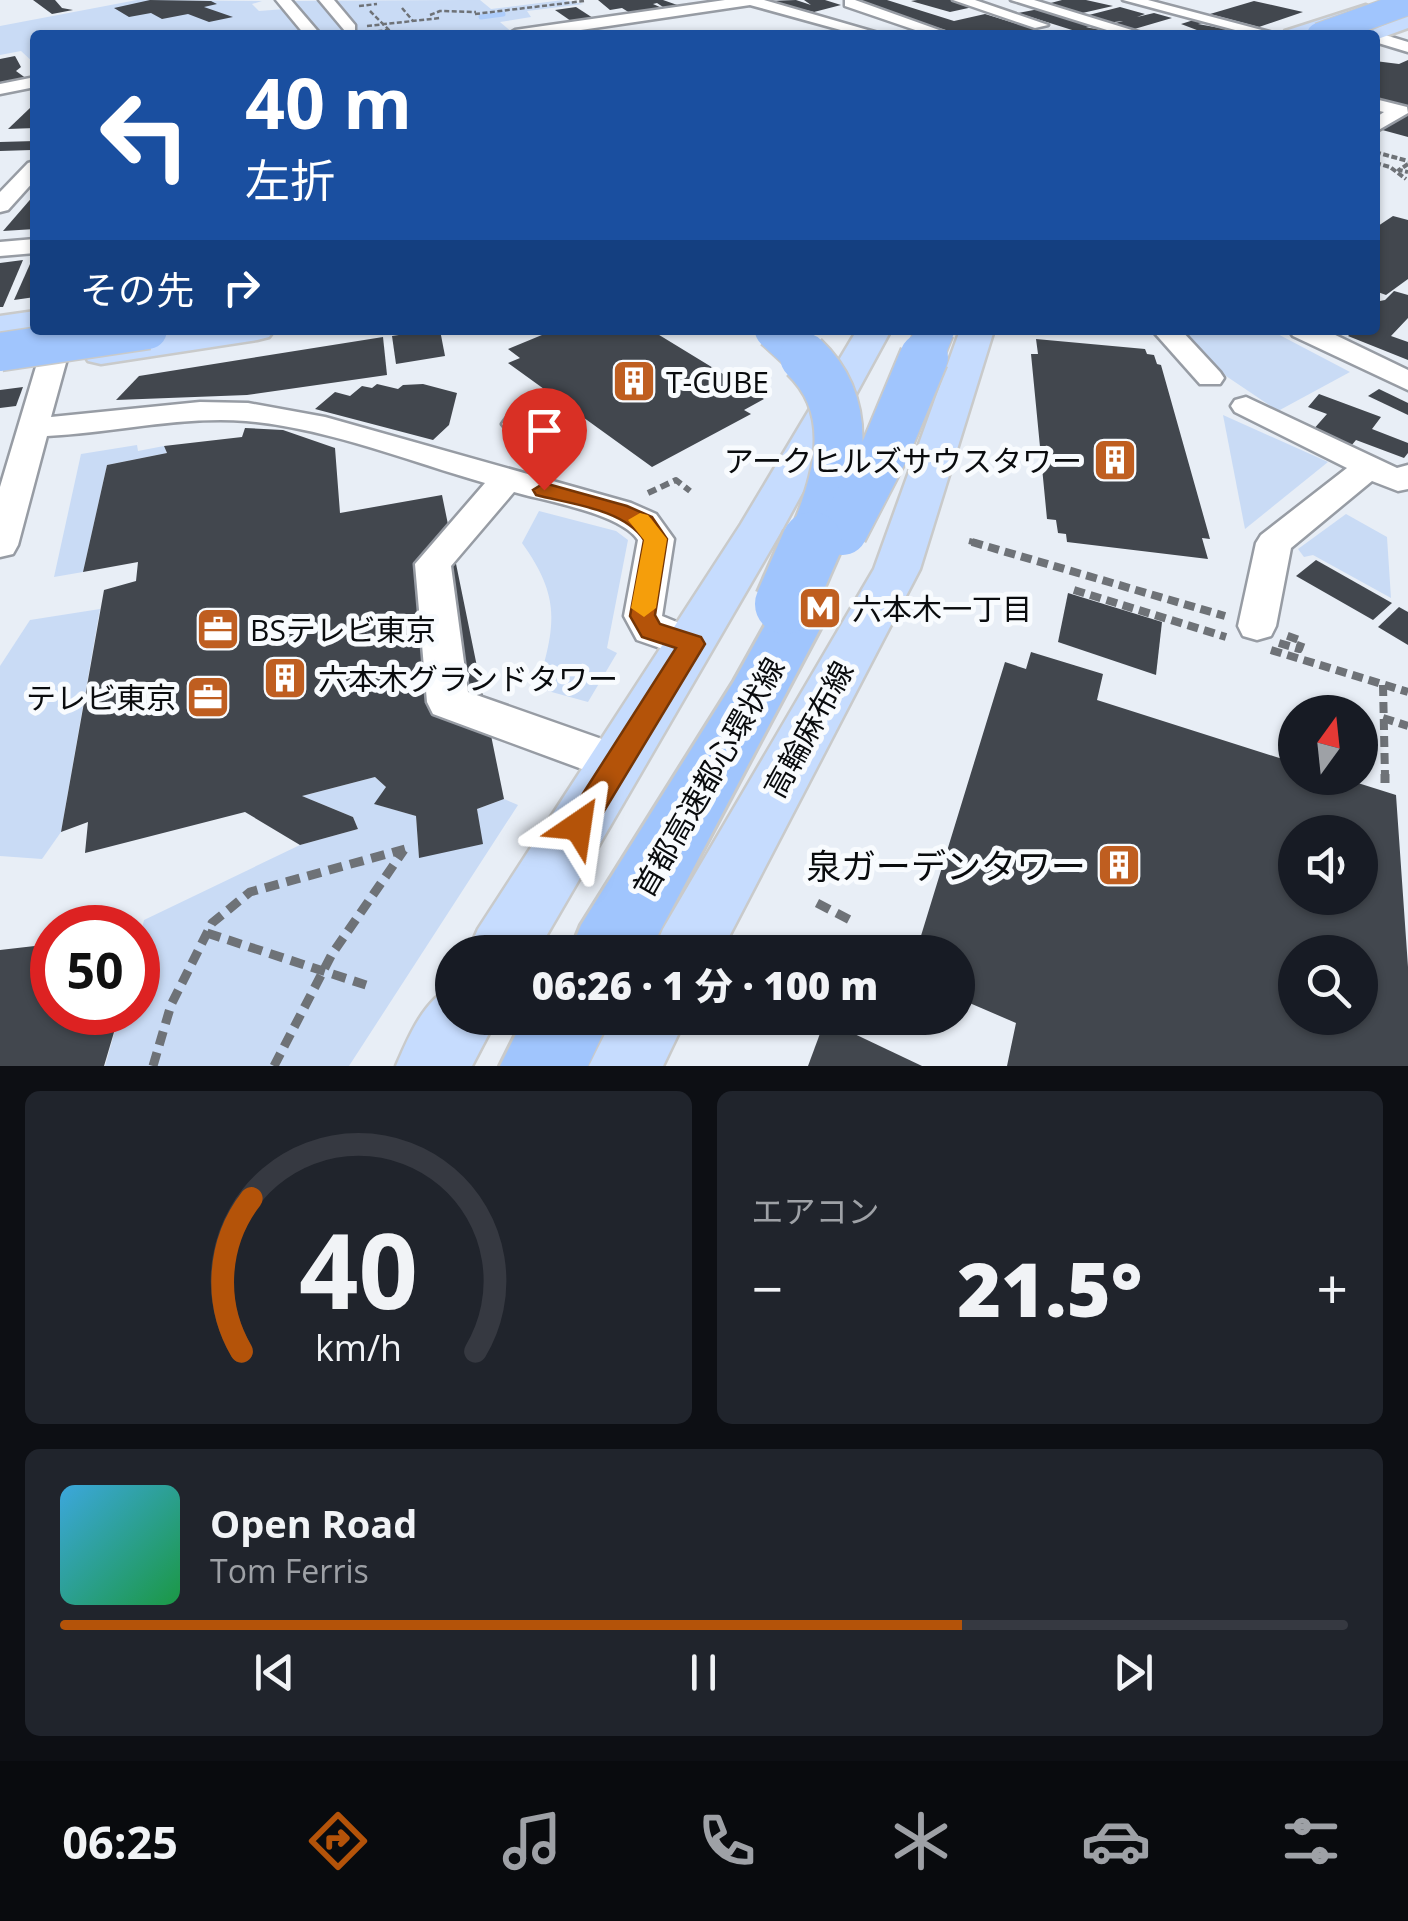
<!DOCTYPE html>
<html lang="ja">
<head>
<meta charset="utf-8">
<style>
  body { margin:0; font-family:"Open Sans","Noto Sans JP",sans-serif; background:#20242c; color:#f1f3f6; height:100vh; display:flex; flex-direction:column; font-size:38px; white-space:nowrap }
  * { box-sizing:border-box; margin:0 }
  p { font-size:32px; color:#9ea1a6 }
  .icon { flex:none; width:55px; height:55px; fill:none; stroke:currentColor; stroke-width:2; stroke-linecap:round; stroke-linejoin:round }
  .map { position:relative; height:1066px; overflow:hidden }
  .drawer { display:flex; flex-direction:column; gap:25px; padding:25px; background:#0d0f14; flex:1 }
  .drawer>* { flex:none }
  .hud { position:absolute; left:30px; top:30px; width:1350px; height:305px; border-radius:10px; box-shadow:0 2px 8px #0004; background:#1a4fa0; color:#fff; overflow:hidden }
  .needle { width:65px; rotate:15deg }
  .tools { position:absolute; left:1278px; top:695px; display:grid; gap:20px }
  .tools a { display:grid; place-items:center; width:100px; height:100px; border-radius:50%; background:#171b24; box-shadow:0 2px 8px #0004; font-size:50px }
  .speed { position:absolute; left:30px; top:905px; display:flex; gap:20px; font-size:50px; font-weight:700; text-align:center }
  .speed>* { display:grid; place-content:center; width:130px; height:130px; border-radius:50%; background:#171b24; box-shadow:0 2px 8px #0004; line-height:1 }
  .speed .limit { border:15px solid #d22; background:#fff; color:#111 }
  .pin { position:absolute; display:grid; place-items:center; width:85px; height:85px; color:#fff; margin:-102px -42px; border-radius:50% 50% 50% 0; rotate:-45deg; box-shadow:0 0 10px #0007 }
  .pin .icon { rotate:45deg }
  .me { position:absolute; width:110px; margin:-55px; rotate:32deg; stroke-linejoin:round; filter:drop-shadow(0 0 8px #0008) }
  .turn { display:flex; align-items:center; gap:35px; height:210px; padding:0 50px; font-size:45px }
  .turn .icon { width:130px; height:130px; stroke-width:2.5 }
  .turn b { display:block; font-size:70px; line-height:85px }
  .then { display:flex; align-items:center; height:95px; padding:0 50px; background:#0003; gap:20px; font-size:38px }
  .big { font-size:75px; font-weight:800; line-height:1.1 }
  .drawer .widget { flex:1; display:flex; flex-direction:column; justify-content:center; gap:15px; min-width:0; padding:0 35px; border-radius:15px; background:#20242c }
  .drawer .dial { align-items:center; gap:0 }
  .dial svg { height:260px; overflow:visible; fill:none; stroke:#363941; stroke-width:7; stroke-linecap:round; text-anchor:middle }
  .dial text { fill:#f1f3f6; stroke:none }
  .song { display:flex; align-items:center; gap:30px }
  .cover { width:120px; height:120px; border-radius:15px; background:linear-gradient(135deg,hsl(200 70% 55%),hsl(140 70% 35%)) }
  .played { height:10px; border-radius:5px; background:linear-gradient(90deg,#b45309 70%,#363941 70%) }
  .keys { display:flex; justify-content:space-around; direction:ltr }
  .heat { display:flex; justify-content:space-between; align-items:center; font-size:55px; direction:ltr }
  .drawer .tiles { flex:1; display:grid; gap:25px; grid-template-columns:1fr 1fr }
  .widget:last-child { grid-column:span 2 }
  .trip { position:absolute; left:435px; top:935px; width:540px; height:100px; border-radius:50px; background:#171b24; box-shadow:0 2px 8px #0004; font-weight:800; line-height:100px; text-align:center }
  .dock { display:flex; height:160px; justify-content:space-around; align-items:center; background:#090b0e; color:#9ea1a6 }
  .dock .icon { width:70px; height:70px }
  .dock .on { color:#b45309 }
  .dock b { font-size:45px; color:#f1f3f6 }
  .map>svg:first-child { display:block }
  .green { fill:#c9dbf5 }
  .lines { fill:none; stroke-linecap:round; stroke-linejoin:round }
  .stream { stroke:#adccfa; stroke-width:5 }
  .building { fill:#42474e; fill-rule:evenodd }
  .minor-casing { stroke:#979ca4; stroke-width:5 }
  .major-casing { stroke:#c9caca; stroke-width:5 }
  .highway-casing { stroke:#c9caca; stroke-width:6 }
  .path-far4 { stroke:#6e7277; stroke-width:2.5; stroke-dasharray:5 2.5; stroke-linecap:butt }
  .path-far3 { stroke:#6e7277; stroke-width:4; stroke-dasharray:6 2.5; stroke-linecap:butt }
  .path-far2 { stroke:#6e7277; stroke-width:6; stroke-dasharray:9 5; stroke-linecap:butt }
  .path-far1 { stroke:#6e7277; stroke-width:8; stroke-dasharray:11 6; stroke-linecap:butt }
  .path { stroke:#6e7277; stroke-width:9; stroke-dasharray:14 8; stroke-linecap:butt }
  .minor { fill:#fff; fill-rule:evenodd }
  .major { fill:#c6dcfe; fill-rule:evenodd }
  .highway { fill:#a0c5fd; fill-rule:evenodd }
  .highway-bridge-far3-casing { stroke:#c9caca; stroke-width:26; stroke-linecap:butt }
  .highway-bridge-far2-casing { stroke:#c9caca; stroke-width:41; stroke-linecap:butt }
  .highway-bridge-far1-casing { stroke:#c9caca; stroke-width:52; stroke-linecap:butt }
  .highway-bridge-casing { stroke:#c9caca; stroke-width:65; stroke-linecap:butt }
  .highway-bridge-far3 { stroke:#a0c5fd; stroke-width:24 }
  .highway-bridge-far2 { stroke:#a0c5fd; stroke-width:38 }
  .highway-bridge-far1 { stroke:#a0c5fd; stroke-width:48 }
  .highway-bridge { stroke:#a0c5fd; stroke-width:60 }
  .route { fill:#b45309; stroke:#753606; stroke-width:2.5 }
  .slow { fill:#f59e0b }
  .labels { text-anchor:middle; dominant-baseline:central; stroke-width:10; stroke-linejoin:round; paint-order:stroke }
  .poi-label { font-size:30px; fill:#0a0c0e; stroke:#f8fbfe; text-anchor:start }
  .street-label { font-size:30px; fill:#0a0c0e; stroke:#f8fbfe }
  .near-poi-label { font-size:35px; fill:#0a0c0e; stroke:#f8fbfe; text-anchor:end }
</style>
</head>
<body>
<div class="map">
<svg width="1408" height="1066" viewBox="0 0 1408 1066">
  <rect width="100%" height="100%" fill="#e8eef6"/>
  <g class="green">
    <polygon points="137,0 262,1 252,4 259,11 285,9 306,35 35,35 35,64 21,51 0,55 0,26"/>
    <polygon points="460,0 480,0 491,9 563,0 584,4 527,11 531,17 500,22 514,34 507,35 322,35 290,1"/>
    <polygon points="1191,330 1270,330 1350,372 1278,411 1226,376 1182,332"/>
    <polygon points="1223,415 1328,462 1245,529"/>
    <polygon points="137,445 138,451 164,446 167,453 107,465 83,572 54,577 81,454"/>
    <path d="M539,511L616,531L628,540L607,648L617,653L588,702L537,688C556,626 561,597 522,543Z"/>
    <polygon points="1346,514 1387,537 1391,598 1313,555 1304,557 1298,549"/>
    <polygon points="100,609 61,832 42,859 0,856 0,666 30,620"/>
    <polygon points="375,777 386,787 375,804 416,816 419,857 482,844 477,809 504,799 518,805 349,1066 105,1066 120,1013 138,1012 138,946 144,920 300,845 358,829 353,817 302,796"/>
  </g>
  <g class="lines">
    <polyline class="stream" points="481,17 503,14"/>
  </g>
  <g class="building">
    <polygon points="33,0 55,0 62,8 73,10 52,14"/>
    <polygon points="150,0 211,1 217,4 204,7 233,17 209,22 188,14 162,19 151,13 129,17 114,8"/>
    <polygon points="598,0 663,0 683,7 666,9 657,3 653,4 662,8 630,13 622,8 610,10"/>
    <polygon points="796,0 811,5 804,0 825,0 841,5 814,12 768,1"/>
    <polygon points="851,0 887,0 954,21 985,14 1053,35 1011,35 989,30 980,32 987,35 961,35"/>
    <polygon points="917,0 952,0 973,7 950,12 911,1"/>
    <polygon points="1062,0 1086,0 1113,6 1078,14 1047,4"/>
    <polygon points="1254,1 1303,12 1259,27 1210,14"/>
    <polygon points="576,7 593,18 571,21 555,10"/>
    <polygon points="1120,7 1145,14 1137,17 1154,13 1172,18 1131,30 1111,24 1123,21 1106,23 1081,17"/>
    <polygon points="1039,9 1096,25 1086,27 1090,28 1125,33 1088,35 1018,13"/>
    <polygon points="1200,18 1211,21 1198,24 1258,35 1210,35 1181,24"/>
    <polygon points="15,56 21,67 16,71 27,79 0,84 0,59"/>
    <polygon points="1408,60 1408,137 1375,128 1375,61 1399,64"/>
    <polygon points="35,107 35,128 8,129 30,108"/>
    <polygon points="35,141 32,150 0,151 0,142"/>
    <polygon points="35,194 35,229 3,231"/>
    <polygon points="1393,216 1408,220 1408,279 1386,295 1375,291 1375,228"/>
    <polygon points="23,260 3,307 0,307 0,263"/>
    <polygon points="30,264 35,264 35,297 14,300"/>
    <polygon points="1394,291 1408,295 1408,318 1391,336 1408,342 1408,360 1348,336 1354,330 1375,330 1375,302 1385,300"/>
    <polygon points="432,330 440,330 445,356 396,364 392,336"/>
    <polygon points="554,330 651,330 764,399 744,410 751,414 652,467 508,363 520,358 508,349"/>
    <polygon points="383,337 387,375 247,395 116,400 139,376"/>
    <polygon points="1036,339 1145,349 1147,354 1154,355 1157,364 1161,365 1210,539 1202,538 1208,559 1067,542 1066,534 1058,533 1056,520 1047,519 1031,354 1038,354"/>
    <polygon points="377,384 398,389 403,385 423,384 457,393 449,425 433,440 315,409 335,392 350,396 362,386 372,388"/>
    <polygon points="23,387 16,406 0,408 0,390"/>
    <polygon points="1379,389 1408,403 1408,415 1368,396"/>
    <polygon points="1319,394 1381,417 1372,429 1408,443 1408,453 1404,458 1356,440 1351,446 1312,431 1327,414 1308,407"/>
    <polygon points="245,428 283,430 335,448 340,513 442,495 504,799 477,809 483,844 419,858 416,816 374,804 386,787 375,777 302,796 353,817 358,829 300,845 245,812 85,853 88,822 61,832 104,590 136,581 138,562 83,572 107,465 167,453 164,446 242,437"/>
    <polygon points="1316,560 1392,603 1373,620 1296,576"/>
    <polygon points="1068,593 1162,622 1156,675 1058,642"/>
    <polygon points="1399,607 1408,612 1408,645 1378,627"/>
    <path d="M1031,652L1103,674L1097,700L1295,763V778H1342L1396,795L1408,967V1066H1007L1016,1023L958,998V952H916L1005,662L1026,669ZM1295,832H1360V898H1295ZM1295,952H1360V1018H1295Z"/>
    <polygon points="52,944 52,1012 120,1012 104,1066 0,1066 0,950"/>
    <polygon points="825,1020 922,1066 808,1066"/>
  </g>
  <g class="lines">
    <g class="minor-casing">
      <g id="minor">
        <polygon points="276,0 291,0 321,35 305,35"/>
        <polygon points="319,0 334,0 355,25 355,31 345,31"/>
        <polygon points="725,0 764,0 885,35 859,35 750,5 547,35 507,35 515,30"/>
        <polygon points="845,0 855,0 953,35 930,35 845,6"/>
        <polygon points="953,0 975,0 1048,25 1035,28"/>
        <polygon points="1011,0 1034,0 1148,35 1123,35"/>
        <polygon points="1123,0 1148,0 1281,35 1254,35"/>
        <polygon points="1375,32 1408,42 1408,52 1375,42 1375,35 1369,35"/>
        <polygon points="35,77 35,87 0,94 0,84"/>
        <polygon points="1375,99 1407,107 1408,113 1375,132 1375,118 1384,112 1375,110"/>
        <polygon points="35,161 35,180 8,210 0,212 0,192 28,163"/>
        <polygon points="35,239 35,253 0,256 0,242"/>
        <path d="M47,330H75L51,417L200,402L248,403L325,417L631,503L656,514L674,539L662,616L706,634L712,644L706,654L692,659L637,640L624,616L638,540C620,513 545,501 514,492L451,566L468,692L633,750L639,763L633,776L617,781L601,776L433,714L427,702L415,564L485,483C408,461 327,428 246,421C179,416 113,433 47,436L18,545L13,554L0,557V487Z"/>
        <polygon points="1152,330 1181,330 1220,372 1224,378 1220,384 1200,384"/>
        <polygon points="1289,330 1325,330 1408,370 1408,390 1293,336"/>
        <polygon points="1246,397 1397,468 1408,465 1408,489 1398,491 1372,481 1291,548 1276,626 1271,636 1257,640 1243,636 1238,626 1256,543 1261,535 1347,468 1235,412 1231,406 1235,400"/>
        <path d="M537,405L548,408L560,419L551,434C533,438 514,442 502,424L513,409Z"/>
      </g>
    </g>
    <g class="major-casing">
      <g id="major">
        <polygon points="1366,5 1375,11 1373,15 1312,35 1282,35 1285,31"/>
        <polygon points="1408,15 1408,28 1375,40 1375,35 1361,35"/>
        <polygon points="35,311 35,330 40,330 0,336 0,316"/>
        <polygon points="185,330 274,330 269,337 257,340 101,364 88,361 83,353 88,345 101,342"/>
        <polygon points="857,330 891,330 782,530 537,952 468,952 478,929 741,524"/>
        <polygon points="960,330 994,330 920,569 721,952 653,952 663,929 874,569"/>
        <path d="M452,987V1018H497L472,1066H396C408,1038 424,999 452,987Z"/>
        <polygon points="613,1018 686,1018 663,1066 589,1066"/>
      </g>
    </g>
    <g class="highway-casing">
      <g id="highway">
        <polygon points="803,587 823,593 831,608 649,952 570,952 581,925 734,681 783,593"/>
        <polygon points="524,1018 610,1018 588,1066 500,1066"/>
      </g>
    </g>
    <g class="path-far4">
      <polyline points="359,6 377,4"/>
      <polyline points="402,8 413,21"/>
      <polyline points="370,11 394,35"/>
      <polyline points="475,14 584,1"/>
      <polyline points="430,15 440,11 476,12"/>
      <polyline points="367,26 440,18"/>
      <polyline points="370,32 388,30"/>
    </g>
    <g class="path-far3">
      <polyline points="1375,152 1408,161"/>
      <polyline points="1375,163 1390,167 1406,179"/>
      <polyline points="1408,164 1399,170 1408,172"/>
    </g>
    <g class="path-far2">
      <polyline points="648,493 676,480 690,491"/>
      <polyline points="969,541 981,544"/>
    </g>
    <g class="path-far1">
      <polyline points="972,542 1225,616"/>
      <polyline points="1074,590 1226,637"/>
      <polyline points="1279,643 1299,649 1302,641 1285,635"/>
      <polyline points="1271,650 1408,692"/>
      <polyline points="1383,685 1385,776"/>
      <polyline points="1383,718 1408,726"/>
    </g>
    <g class="path">
      <polyline points="1385,774 1385,783"/>
      <polyline points="817,903 856,923"/>
      <polyline points="207,933 366,985"/>
      <polyline points="153,1066 171,1005 212,923 250,892 405,849"/>
      <polyline points="274,1066 332,954 404,850"/>
    </g>
    <use href="#minor" class="minor"/>
    <use href="#major" class="major"/>
    <use href="#highway" class="highway"/>
    <g class="highway-bridge-far3-casing">
      <polyline id="highway-bridge-far3" points="1319,35 1408,3"/>
    </g>
    <g class="highway-bridge-far2-casing">
      <g id="highway-bridge-far2">
        <polyline points="774,330 807,360"/>
        <polyline points="0,352 148,330"/>
        <polyline points="923,360 935,330"/>
      </g>
    </g>
    <g class="highway-bridge-far1-casing">
      <g id="highway-bridge-far1">
        <path d="M804,357C860,410 837,483 811,544"/>
        <polyline points="843,531 886,448 924,357"/>
      </g>
    </g>
    <g class="highway-bridge-casing">
      <polyline id="highway-bridge" points="785,604 812,542"/>
    </g>
    <use href="#highway-bridge-far3" class="highway-bridge-far3"/>
    <use href="#highway-bridge-far2" class="highway-bridge-far2"/>
    <use href="#highway-bridge-far1" class="highway-bridge-far1"/>
    <use href="#highway-bridge" class="highway-bridge"/>
  </g>
  <path class="route" d="M544,483L627,506L652,517L667,539L655,615L660,624L701,637L705,644L589,836L578,840L568,836L563,826L568,817L676,648L642,637L630,616L644,540C624,509 570,504 536,495L533,490Z"/>
  <polygon class="slow" points="640,513 648,515 667,539 656,608 644,617 631,608 644,540 628,520"/>
  <defs>
    <g id="building-square" transform="scale(2.25)"><rect x="-9" y="-9" width="18" height="18" rx="4" fill="#bf5e20" stroke="#f8fbfe"/><path d="M-4-6H4V6H1V3H-1V6H-4ZM-2.5-4.3h1.7v1.8h-1.7ZM.8-4.3h1.7v1.8H.8ZM-2.5-1h1.7V.8h-1.7ZM.8-1h1.7V.8H.8Z" fill="#fff"/></g>
    <g id="metro-square" transform="scale(2.25)"><rect x="-9" y="-9" width="18" height="18" rx="4" fill="#bf5e20" stroke="#f8fbfe"/><path d="M-5.5 5V-5H-3L0 0L3-5H5.5V5H3V-.5L0 4L-3-.5V5Z" fill="#fff"/></g>
    <g id="office-square" transform="scale(2.25)"><rect x="-9" y="-9" width="18" height="18" rx="4" fill="#bf5e20" stroke="#f8fbfe"/><path d="M-6-3h4V-5.5h4V-3h4V5H-6ZM-1-4.5V-3h2v-1.5ZM-6 0V1H6V0Z" fill="#fff"/></g>
  </defs>
  <g fill-rule="evenodd">
    <use href="#building-square" x="634" y="381"/>
    <use href="#building-square" x="1115" y="460"/>
    <use href="#metro-square" x="820" y="608"/>
    <use href="#office-square" x="218" y="629"/>
    <use href="#building-square" x="285" y="678"/>
    <use href="#office-square" x="208" y="697"/>
    <use href="#building-square" x="1119" y="865"/>
  </g>
  <g class="labels">
    <g class="poi-label">
      <text x="666" y="381">T-CUBE</text>
      <text x="1082" y="460" text-anchor="end">アークヒルズサウスタワー</text>
      <text x="852" y="608">六本木一丁目</text>
      <text x="250" y="629">BSテレビ東京</text>
      <text x="318" y="678">六本木グランドタワー</text>
      <text x="176" y="697" text-anchor="end">テレビ東京</text>
    </g>
    <g class="street-label">
      <text transform="translate(808 729) rotate(-61)">高輪麻布線</text>
      <text transform="translate(708 777) rotate(-60)">首都高速都心環状線</text>
    </g>
    <g class="near-poi-label">
      <text x="1086" y="865">泉ガーデンタワー</text>
    </g>
  </g>
</svg>
<div class="tools">
<a><svg class="needle" viewBox="-14 -14 28 28"><path d="M0-13l5 13h-10z" fill="#e53935"/><path d="M0 13l5-13h-10z" fill="#9ea1a6"/></svg></a>
<a><svg class="icon" aria-label="sound" viewBox="0 0 24 24"><path d="M4 9h4l5-4v14l-5-4H4zM17 9q2 3 0 6"/></svg></a>
<a><svg class="icon" aria-label="search" viewBox="0 0 24 24"><circle cx="10" cy="10" r="6"/><path d="M15 15l6 6"/></svg></a>
</div>
<div class="speed"><div class="limit">50</div></div>
<div class="pin" style="left:544px;top:490px;background:#d93025"><svg class="icon" aria-label="arrive" viewBox="0 0 24 24"><path d="M6 21V4h12l-3 4 3 4H6"/></svg></div>
<svg class="me" style="left:578px;top:826px" viewBox="-20 -20 40 40"><path d="M0-17L14 15 0 8-14 15z" fill="#b45309" stroke="#fff" stroke-width="4"/></svg>
<div class="trip">06:26 · 1 分 · 100 m</div>
<div class="hud">
<div class="turn"><svg class="icon" aria-label="left" viewBox="0 0 24 24"><path d="M17 20v-9H6M10 6l-5 5 5 5"/></svg><div><b>40 m</b>左折</div></div>
<div class="then">その先<svg class="icon" aria-label="right" viewBox="0 0 24 24"><path d="M7 20v-9h11M14 6l5 5-5 5"/></svg></div>
</div>
</div>
<section class="drawer">
<div class="tiles">
<div class="widget dial"><svg viewBox="0 0 100 80">
<path d="M14 69A42 42 0 1 1 86 69"/>
<path d="M14 69A42 42 0 0 1 17 22" stroke="#b45309"/>
<text x="50" y="56" font-size="32" font-weight="700">40</text>
<text x="50" y="72" font-size="11">km/h</text>
</svg></div>
<div class="widget"><p>エアコン</p>
<div class="heat"><a>−</a><b class="big">21.5°</b><a>+</a></div>
</div>
<div class="widget">
<div class="song"><i class="cover"></i><div><b>Open Road</b><p>Tom Ferris</p></div></div>
<div class="played"></div>
<div class="keys"><svg class="icon" aria-label="previous" viewBox="0 0 24 24"><path d="M18 5L8 12l10 7zM5 5v14"/></svg><svg class="icon" aria-label="pause" viewBox="0 0 24 24"><path d="M8 5v14M16 5v14"/></svg><svg class="icon" aria-label="next" viewBox="0 0 24 24"><path d="M6 5l10 7-10 7zM19 5v14"/></svg></div>
</div>
</div>
</section>
<nav class="dock">
<b>06:25</b>
<svg class="icon on" aria-label="directions" viewBox="0 0 24 24"><path d="M12 3l9 9-9 9-9-9zM9 14v-3h6M13 9l2 2-2 2"/></svg>
<svg class="icon" aria-label="music" viewBox="0 0 24 24"><path d="M9 18V5l10-2v13"/><circle cx="6" cy="18" r="3"/><circle cx="16" cy="16" r="3"/></svg>
<svg class="icon" aria-label="phone" viewBox="0 0 24 24"><path d="M5 4h4l2 5-3 2q2 4 5 5l2-3 5 2v4C11 20 4 13 5 4z"/></svg>
<svg class="icon" aria-label="climate" viewBox="0 0 24 24"><path d="M12 3v18M4 7l16 10M4 17L20 7"/></svg>
<svg class="icon" aria-label="car" viewBox="0 0 24 24"><path d="M5 17H2v-5l4-1 3-4h7l3 4 3 1v5h-3M9 17h6M6 11h13"/><circle cx="7" cy="17" r="2"/><circle cx="17" cy="17" r="2"/></svg>
<svg class="icon" aria-label="filters" viewBox="0 0 24 24"><path d="M4 7h16M4 17h16"/><circle cx="9" cy="7" r="2"/><circle cx="15" cy="17" r="2"/></svg>
</nav>
</body>
</html>
